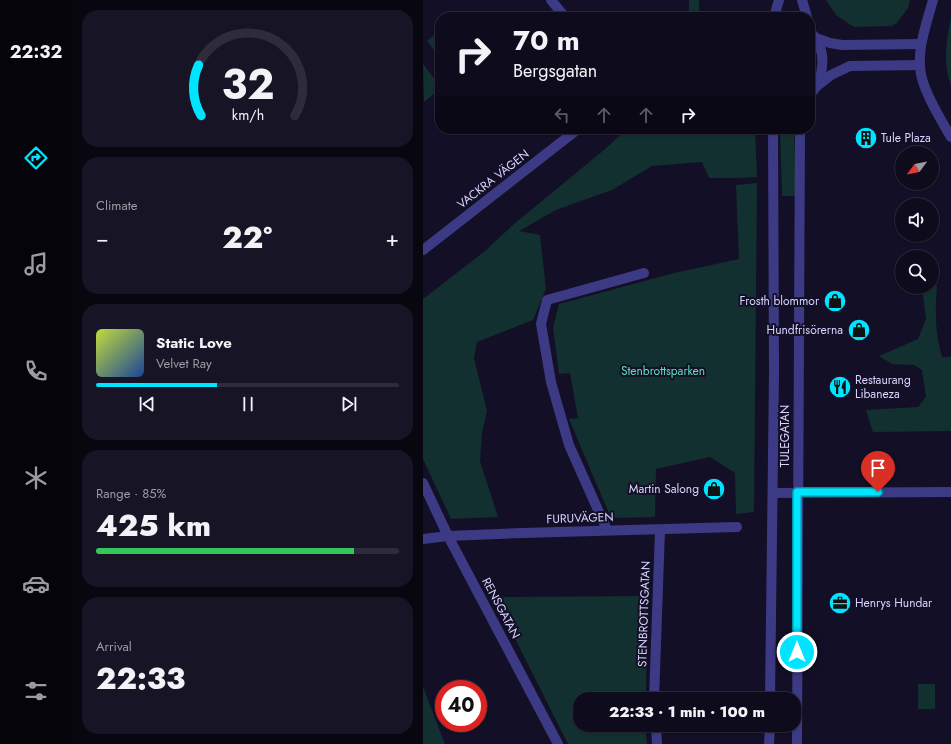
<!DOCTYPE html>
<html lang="en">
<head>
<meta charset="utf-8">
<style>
  body { margin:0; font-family:Jost,sans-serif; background:#171425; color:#f1f3f6; height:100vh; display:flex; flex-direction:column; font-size:15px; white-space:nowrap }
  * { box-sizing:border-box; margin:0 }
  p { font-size:13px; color:#9b9ba3 }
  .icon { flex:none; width:22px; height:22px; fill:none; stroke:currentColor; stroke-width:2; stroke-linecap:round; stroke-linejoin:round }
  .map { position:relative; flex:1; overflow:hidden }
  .side { display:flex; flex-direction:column; gap:10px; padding:10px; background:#08060f; width:351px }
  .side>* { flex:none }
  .guide { position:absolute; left:12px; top:12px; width:380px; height:122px; border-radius:16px; box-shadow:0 1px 3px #0004,0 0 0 1px #2e2b3b; background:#0e0b1c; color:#f1f3f6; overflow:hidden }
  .needle { width:26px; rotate:238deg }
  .buttons { position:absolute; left:472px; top:146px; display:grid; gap:8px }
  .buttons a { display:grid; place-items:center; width:44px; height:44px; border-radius:50%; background:#0e0b1c; box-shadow:0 1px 3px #0004,0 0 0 1px #2e2b3b; font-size:20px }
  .speed { position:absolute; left:12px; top:680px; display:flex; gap:8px; font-size:20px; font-weight:700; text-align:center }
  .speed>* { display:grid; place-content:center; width:52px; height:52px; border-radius:50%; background:#0e0b1c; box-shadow:0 1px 3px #0004,0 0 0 1px #2e2b3b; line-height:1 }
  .speed .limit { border:6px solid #d22; background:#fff; color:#111 }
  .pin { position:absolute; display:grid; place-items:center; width:34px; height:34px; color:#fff; margin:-41px -17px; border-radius:50% 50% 50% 0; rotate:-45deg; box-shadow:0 0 4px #0007 }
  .pin .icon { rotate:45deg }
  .me { position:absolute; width:44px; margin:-22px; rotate:0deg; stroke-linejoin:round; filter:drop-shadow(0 0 3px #0008) }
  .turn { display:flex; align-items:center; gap:14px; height:84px; padding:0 12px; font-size:18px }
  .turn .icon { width:52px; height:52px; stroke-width:2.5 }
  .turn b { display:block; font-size:28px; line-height:34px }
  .lanes { display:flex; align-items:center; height:38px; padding:0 12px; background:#0003; justify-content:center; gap:20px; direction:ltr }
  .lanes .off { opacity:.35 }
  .big { font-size:30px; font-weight:800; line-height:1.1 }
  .side .widget { flex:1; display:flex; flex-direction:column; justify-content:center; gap:6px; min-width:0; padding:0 14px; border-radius:16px; background:#171425 }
  .side .dial { align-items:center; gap:0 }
  .dial svg { height:104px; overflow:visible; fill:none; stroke:#2e2b3b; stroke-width:7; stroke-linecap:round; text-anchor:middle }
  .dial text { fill:#f1f3f6; stroke:none }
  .song { display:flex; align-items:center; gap:12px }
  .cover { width:48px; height:48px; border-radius:6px; background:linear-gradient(135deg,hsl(70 70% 55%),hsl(220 70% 35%)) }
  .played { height:4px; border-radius:2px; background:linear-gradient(90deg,#00e5ff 40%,#2e2b3b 40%) }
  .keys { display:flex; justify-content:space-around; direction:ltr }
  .heat { display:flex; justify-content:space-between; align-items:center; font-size:22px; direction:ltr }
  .charge { height:6px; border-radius:3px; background:linear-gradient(90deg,#34c759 85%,#2e2b3b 0) }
  .trip { position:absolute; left:150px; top:692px; width:228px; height:40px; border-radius:16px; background:#0e0b1c; box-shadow:0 1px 3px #0004,0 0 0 1px #2e2b3b; font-weight:800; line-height:40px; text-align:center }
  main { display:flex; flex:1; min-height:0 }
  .dock { display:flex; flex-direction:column; width:72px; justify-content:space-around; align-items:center; background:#06040b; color:#9b9ba3 }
  .dock .icon { width:28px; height:28px }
  .dock .active { color:#00e5ff }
  .dock b { font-size:18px; color:#f1f3f6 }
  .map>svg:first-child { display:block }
  .green { fill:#12302f }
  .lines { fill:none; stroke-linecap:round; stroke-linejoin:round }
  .minor { stroke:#3d3a85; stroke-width:10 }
  .route-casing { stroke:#0095a6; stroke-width:10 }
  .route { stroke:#00e5ff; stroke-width:7 }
  .labels { text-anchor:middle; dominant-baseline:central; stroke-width:4; stroke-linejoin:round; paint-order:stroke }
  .poi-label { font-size:12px; fill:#d9d4ff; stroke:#130f26; text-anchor:start }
  .street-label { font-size:12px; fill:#d9d4ff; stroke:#130f26 }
  .park-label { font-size:12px; fill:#5fe0c0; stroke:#130f26 }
</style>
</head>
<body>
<main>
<nav class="dock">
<b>22:32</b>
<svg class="icon active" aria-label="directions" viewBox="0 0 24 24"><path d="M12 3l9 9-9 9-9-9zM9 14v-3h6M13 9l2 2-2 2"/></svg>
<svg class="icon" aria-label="music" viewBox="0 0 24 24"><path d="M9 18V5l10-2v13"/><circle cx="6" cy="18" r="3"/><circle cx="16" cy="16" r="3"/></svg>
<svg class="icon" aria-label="phone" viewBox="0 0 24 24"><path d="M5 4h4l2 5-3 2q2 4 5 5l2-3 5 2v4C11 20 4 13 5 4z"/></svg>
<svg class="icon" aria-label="climate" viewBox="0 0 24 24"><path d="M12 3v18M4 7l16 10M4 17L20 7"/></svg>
<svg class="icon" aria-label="car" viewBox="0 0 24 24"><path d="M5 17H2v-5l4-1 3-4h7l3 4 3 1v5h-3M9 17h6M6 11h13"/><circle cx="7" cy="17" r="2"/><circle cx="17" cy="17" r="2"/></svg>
<svg class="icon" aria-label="filters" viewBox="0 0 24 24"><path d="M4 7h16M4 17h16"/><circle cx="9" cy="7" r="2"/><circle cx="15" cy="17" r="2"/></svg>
</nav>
<section class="side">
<div class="widget dial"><svg viewBox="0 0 100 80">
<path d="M14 69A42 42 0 1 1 86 69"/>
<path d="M14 69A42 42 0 0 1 12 30" stroke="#00e5ff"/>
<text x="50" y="56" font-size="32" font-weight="700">32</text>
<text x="50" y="72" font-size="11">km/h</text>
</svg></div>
<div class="widget"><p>Climate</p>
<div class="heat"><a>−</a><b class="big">22°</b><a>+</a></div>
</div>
<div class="widget">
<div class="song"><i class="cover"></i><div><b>Static Love</b><p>Velvet Ray</p></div></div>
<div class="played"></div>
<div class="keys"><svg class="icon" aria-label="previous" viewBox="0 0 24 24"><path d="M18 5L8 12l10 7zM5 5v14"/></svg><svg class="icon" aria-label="pause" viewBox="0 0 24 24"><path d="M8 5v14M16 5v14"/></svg><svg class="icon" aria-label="next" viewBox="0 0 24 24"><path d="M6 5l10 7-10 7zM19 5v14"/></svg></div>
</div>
<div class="widget"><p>Range · 85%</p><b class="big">425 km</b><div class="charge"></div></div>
<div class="widget"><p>Arrival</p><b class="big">22:33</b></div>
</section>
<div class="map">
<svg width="528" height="744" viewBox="0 0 528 744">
  <rect width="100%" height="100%" fill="#130f26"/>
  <g class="green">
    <rect x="266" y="0" width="10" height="17"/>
    <polygon points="403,0 487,0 485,8 474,23 468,26 431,27 413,15"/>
    <path d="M528,19V85C520,65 523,40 528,19Z"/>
    <polygon points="17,30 17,58 4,41"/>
    <polygon points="0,64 17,86 17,89 1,102"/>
    <polygon points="204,129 332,129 334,177 312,178 286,178 279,162 229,166 189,190 133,210 96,231 117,235 123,289 110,320 54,342 51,358 64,411 59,433 57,461 75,517 28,519 0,459 0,299 62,251 91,224 181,150"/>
    <polygon points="357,129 371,129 373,196 359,196"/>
    <polygon points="334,183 331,512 313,514 312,473 287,457 233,469 232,517 188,518 146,419 155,418 147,373 136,374 130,328 136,304 251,273 316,259 313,185"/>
    <path d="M509,281L514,286C512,310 512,334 519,357H528V431L450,432L443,410L495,407L503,397L499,370L491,365L469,364L456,356L495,339L503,319L499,287H509Z"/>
    <polygon points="224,596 223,699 157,699 157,725 222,725 224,744 145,744 71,597"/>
    <rect x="495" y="684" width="17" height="25"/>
    <polygon points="0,687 22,744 0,744"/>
  </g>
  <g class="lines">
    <g class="minor">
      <polyline points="128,0 142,17"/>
      <polyline points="379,0 384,17"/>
      <path d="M510,0C503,26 491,55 500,82C506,101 518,120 528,137"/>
      <polyline points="351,17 356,0"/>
      <path d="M387,32C405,48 402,78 387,95"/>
      <polyline points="393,38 407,43 419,45 498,44"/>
      <polyline points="394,86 408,75 427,66 497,65"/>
      <polyline points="0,250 155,129"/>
      <polyline points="0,483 25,536 135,744"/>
      <polyline points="350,493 528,492"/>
      <polyline points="184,530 146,445 128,382 118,324 124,300 221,273"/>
      <polyline points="0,539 25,536 100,533 314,527"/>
      <polyline points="231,699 237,530"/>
      <polyline points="347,699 351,373 350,129"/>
      <polyline points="233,725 234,744"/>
      <polyline points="346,744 347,725"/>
      <polyline points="374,744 377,129"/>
    </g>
  </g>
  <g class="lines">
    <g class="route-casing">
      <polyline id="route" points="374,652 374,492 455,492"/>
    </g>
    <use href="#route" class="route"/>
  </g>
  <defs>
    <g id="building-disc" transform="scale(1.15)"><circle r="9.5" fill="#00e5ff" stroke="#130f26"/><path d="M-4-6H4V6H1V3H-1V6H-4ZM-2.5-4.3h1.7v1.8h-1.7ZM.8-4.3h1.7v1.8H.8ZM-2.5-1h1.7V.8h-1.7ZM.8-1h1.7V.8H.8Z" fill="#111"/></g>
    <g id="shop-disc" transform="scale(1.15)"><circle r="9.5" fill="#00e5ff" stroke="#130f26"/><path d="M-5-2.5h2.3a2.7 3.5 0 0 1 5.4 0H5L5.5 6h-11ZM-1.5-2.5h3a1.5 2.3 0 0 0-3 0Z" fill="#111"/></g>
    <g id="restaurant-disc" transform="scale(1.15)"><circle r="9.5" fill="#00e5ff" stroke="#130f26"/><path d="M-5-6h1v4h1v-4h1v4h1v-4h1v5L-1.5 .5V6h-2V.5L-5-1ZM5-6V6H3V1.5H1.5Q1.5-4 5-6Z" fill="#111"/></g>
    <g id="office-disc" transform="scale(1.15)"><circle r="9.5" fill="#00e5ff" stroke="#130f26"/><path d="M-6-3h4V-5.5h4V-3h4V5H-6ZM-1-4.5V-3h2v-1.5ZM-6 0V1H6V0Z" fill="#111"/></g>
  </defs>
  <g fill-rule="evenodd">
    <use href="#building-disc" x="443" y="138"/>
    <use href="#shop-disc" x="412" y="301"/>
    <use href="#shop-disc" x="436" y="330"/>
    <use href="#restaurant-disc" x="417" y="387"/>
    <use href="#shop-disc" x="291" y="489"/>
    <use href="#office-disc" x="417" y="603"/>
  </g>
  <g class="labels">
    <g class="poi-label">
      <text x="458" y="138">Tule Plaza</text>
      <text x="396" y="301" text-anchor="end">Frosth blommor</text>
      <text x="420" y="330" text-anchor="end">Hundfrisörerna</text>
      <text x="432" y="380">Restaurang<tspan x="432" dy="14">Libaneza</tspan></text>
      <text x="276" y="489" text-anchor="end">Martin Salong</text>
      <text x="432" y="603">Henrys Hundar</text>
    </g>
    <g class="street-label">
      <text transform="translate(70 179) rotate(-38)">VACKRA VÄGEN</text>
      <text transform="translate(362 436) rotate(-90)">TULEGATAN</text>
      <text transform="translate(157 518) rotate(-2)">FURUVÄGEN</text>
      <text transform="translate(78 608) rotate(62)">RENSGATAN</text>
      <text transform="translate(221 614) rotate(-88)">STENBROTTSGATAN</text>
    </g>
    <g class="park-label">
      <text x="240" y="371">Stenbrottsparken</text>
    </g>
  </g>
</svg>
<div class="buttons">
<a><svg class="needle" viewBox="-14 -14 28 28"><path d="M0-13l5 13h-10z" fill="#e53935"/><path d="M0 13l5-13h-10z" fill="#9b9ba3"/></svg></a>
<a><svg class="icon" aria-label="sound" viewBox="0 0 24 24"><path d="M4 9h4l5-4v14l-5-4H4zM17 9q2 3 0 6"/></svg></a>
<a><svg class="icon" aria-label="search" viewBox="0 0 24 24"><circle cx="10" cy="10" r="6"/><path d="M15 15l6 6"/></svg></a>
</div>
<div class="speed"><div class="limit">40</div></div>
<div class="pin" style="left:455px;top:492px;background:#d93025"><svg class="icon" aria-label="arrive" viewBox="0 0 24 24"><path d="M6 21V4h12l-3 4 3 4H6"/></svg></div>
<svg class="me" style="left:374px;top:652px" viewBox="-20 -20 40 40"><circle r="17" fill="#00e5ff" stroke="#fff" stroke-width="3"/><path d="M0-11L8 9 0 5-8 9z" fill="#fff"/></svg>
<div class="trip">22:33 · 1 min · 100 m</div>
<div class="guide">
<div class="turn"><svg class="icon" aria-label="right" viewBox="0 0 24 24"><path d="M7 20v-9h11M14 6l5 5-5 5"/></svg><div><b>70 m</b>Bergsgatan</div></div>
<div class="lanes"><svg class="icon off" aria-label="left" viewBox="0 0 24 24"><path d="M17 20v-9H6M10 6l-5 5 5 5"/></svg><svg class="icon off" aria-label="ahead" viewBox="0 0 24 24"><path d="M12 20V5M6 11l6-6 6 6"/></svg><svg class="icon off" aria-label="ahead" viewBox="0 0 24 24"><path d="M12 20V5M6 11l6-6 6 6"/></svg><svg class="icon" aria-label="right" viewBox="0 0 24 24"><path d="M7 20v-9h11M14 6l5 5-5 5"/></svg></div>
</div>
</div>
</main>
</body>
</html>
